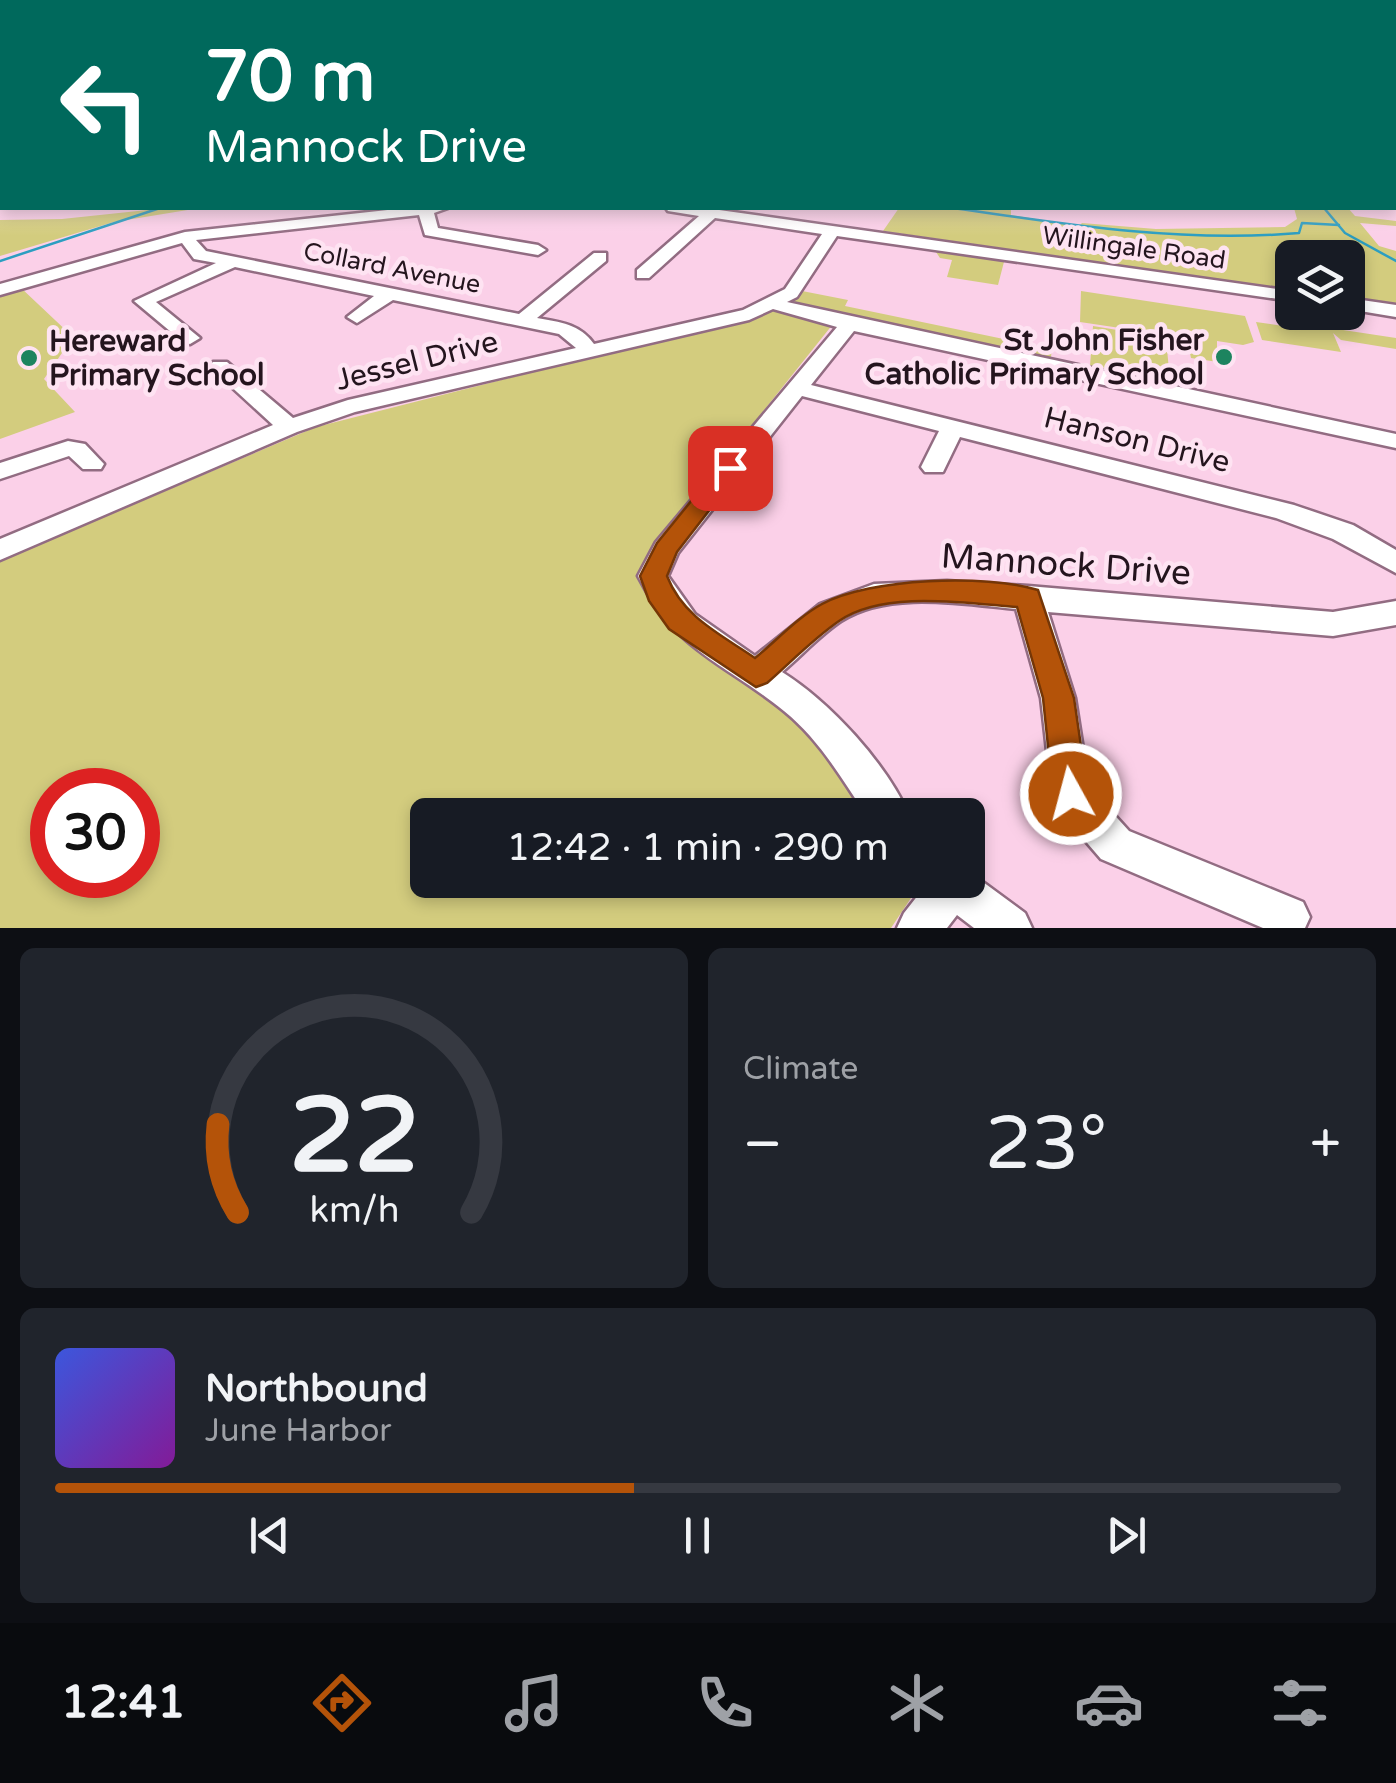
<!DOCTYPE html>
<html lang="en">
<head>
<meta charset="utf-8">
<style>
  body { margin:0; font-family:"Varela Round",sans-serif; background:#20242c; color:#f1f3f6; height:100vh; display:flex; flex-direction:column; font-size:38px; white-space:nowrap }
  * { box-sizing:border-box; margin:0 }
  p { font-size:32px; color:#9ea1a6 }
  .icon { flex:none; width:55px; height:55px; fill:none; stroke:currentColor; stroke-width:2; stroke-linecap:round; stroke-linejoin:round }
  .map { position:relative; height:928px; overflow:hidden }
  .sheet { display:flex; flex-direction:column; gap:20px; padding:20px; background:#0d0f14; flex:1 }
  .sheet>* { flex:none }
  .guide { position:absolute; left:0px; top:0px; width:1398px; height:210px; box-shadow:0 5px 15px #0003; background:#00695c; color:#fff; overflow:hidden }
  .buttons { position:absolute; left:1275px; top:240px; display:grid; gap:20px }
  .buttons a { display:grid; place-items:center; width:90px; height:90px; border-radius:15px; background:#171b24; box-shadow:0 5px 15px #0003; font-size:50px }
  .speed { position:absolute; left:30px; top:768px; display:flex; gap:20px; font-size:50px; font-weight:700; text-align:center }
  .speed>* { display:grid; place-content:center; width:130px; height:130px; border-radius:50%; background:#171b24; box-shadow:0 5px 15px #0003; line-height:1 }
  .speed .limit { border:15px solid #d22; background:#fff; color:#111 }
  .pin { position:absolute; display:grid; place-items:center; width:85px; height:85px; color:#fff; margin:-42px; border-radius:20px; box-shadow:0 5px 15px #0006 }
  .me { position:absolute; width:110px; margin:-55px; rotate:353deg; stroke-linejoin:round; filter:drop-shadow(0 0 8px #0008) }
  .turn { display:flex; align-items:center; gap:35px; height:210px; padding:0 40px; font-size:45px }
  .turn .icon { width:130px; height:130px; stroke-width:2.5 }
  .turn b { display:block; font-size:70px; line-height:85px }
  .big { font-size:75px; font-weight:600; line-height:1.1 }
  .sheet .tile { flex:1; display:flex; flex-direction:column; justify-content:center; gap:15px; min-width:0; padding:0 35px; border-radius:15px; background:#20242c }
  .sheet .dial { align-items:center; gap:0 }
  .dial svg { height:260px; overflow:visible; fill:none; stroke:#363941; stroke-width:7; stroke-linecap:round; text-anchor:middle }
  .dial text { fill:#f1f3f6; stroke:none }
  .song { display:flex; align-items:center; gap:30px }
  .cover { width:120px; height:120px; border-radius:15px; background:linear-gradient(135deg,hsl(230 70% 55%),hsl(290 70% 35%)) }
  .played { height:10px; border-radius:5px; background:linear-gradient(90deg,#b45309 45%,#363941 45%) }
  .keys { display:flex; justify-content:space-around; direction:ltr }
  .heat { display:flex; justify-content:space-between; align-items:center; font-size:55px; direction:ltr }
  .sheet .tiles { flex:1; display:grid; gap:20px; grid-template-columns:1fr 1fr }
  .tile:last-child { grid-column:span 2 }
  .trip { position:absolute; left:410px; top:798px; width:575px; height:100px; border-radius:15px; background:#171b24; box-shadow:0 5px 15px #0003; font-weight:600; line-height:100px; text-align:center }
  .menu { display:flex; height:160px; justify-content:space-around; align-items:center; background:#090b0e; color:#9ea1a6 }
  .menu .icon { width:70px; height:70px }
  .menu .on { color:#b45309 }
  .menu b { font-size:45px; color:#f1f3f6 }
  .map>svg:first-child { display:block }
  .green { fill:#d3cc7e; fill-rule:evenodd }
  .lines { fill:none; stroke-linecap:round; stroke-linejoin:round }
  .stream { stroke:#2c9ec1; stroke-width:2.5 }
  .minor-casing { stroke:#926c82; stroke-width:5 }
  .minor { fill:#fff; fill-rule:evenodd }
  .route { fill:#b45309; stroke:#753606; stroke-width:2.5 }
  .poi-dot { fill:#1d845f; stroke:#fee3f2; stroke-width:4 }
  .labels { text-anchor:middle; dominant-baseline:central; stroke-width:9; stroke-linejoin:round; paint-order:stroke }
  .far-street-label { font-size:25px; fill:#24151e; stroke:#fee3f2 }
  .poi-label { font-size:30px; font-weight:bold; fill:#24151e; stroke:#fee3f2; text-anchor:end }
  .street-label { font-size:30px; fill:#24151e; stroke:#fee3f2 }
  .near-street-label { font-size:35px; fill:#24151e; stroke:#fee3f2 }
</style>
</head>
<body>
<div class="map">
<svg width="1396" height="928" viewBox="0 0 1396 928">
  <rect width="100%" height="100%" fill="#fbd0e8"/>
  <g class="green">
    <polygon points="166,208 200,208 114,222 0,256 0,220 62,219"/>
    <polygon points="899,208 1001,208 1011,209 1011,215 1079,226 1082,223 1156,229 1285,227 1297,219 1294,208 1348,208 1355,216 1396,221 1396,226 1360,223 1379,246 1396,251 1396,304 1348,297 1348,258 1292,258 1292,290 883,231"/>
    <polygon points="934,249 1005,258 998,285 947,277 952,260 940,258"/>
    <polygon points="20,287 73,337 44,379 75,412 0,439 0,293"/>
    <polygon points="797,290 848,300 845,306 1052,349 1050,364 781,303"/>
    <polygon points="1081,291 1245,316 1254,342 1243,345 1217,341 1217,348 1228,350 1231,359 1217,357 1218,362 1191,358 1188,343 1170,340 1167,335 1080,322"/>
    <path d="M777,310L833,324L649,554C640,582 645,594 663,616L789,711L871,815H428V880H923L891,928H0V561L316,427ZM52,790H138V875H52Z"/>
    <polygon points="1256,322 1304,329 1297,323 1396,338 1396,349 1341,340 1333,333 1341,352 1262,340"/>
    <polygon points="1093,326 1166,338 1170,381 1090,366"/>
  </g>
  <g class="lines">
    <g class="stream">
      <path d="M954,208C1068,225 1183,243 1299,233L1302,223L1339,225"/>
      <polyline points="1324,208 1345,233 1396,261"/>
      <polyline points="0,261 160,208"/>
    </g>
    <g class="minor-casing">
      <g id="minor">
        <rect x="1395" y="136" width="1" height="8"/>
        <rect x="1395" y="163" width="1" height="9"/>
        <path d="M406,208H448L434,213L438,228L538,245L546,250L538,255L425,235L419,215L196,240L206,251L519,314L594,253H606V261L537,318C560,322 580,324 594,344L743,310L785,289L822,234L715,218L649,278H637V270L699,216L668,211L666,208L712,209L1292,291V301L837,236L797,297L787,302L1396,434V448L854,331L811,385L1294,505L1353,525L1396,550V573L1333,539L1276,518L960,437L943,472H925L921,467L939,431L802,396L678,553L668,576L695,614L755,656L820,604L874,584L947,581L1028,586L1333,612L1396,601V625L1333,636L1048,612L1075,698L1089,787L1129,831L1303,902L1310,917L1305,928H1263L1101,859L1057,808L1052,795L1041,698L1016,609C963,604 888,590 841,621C820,635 801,656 782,672C830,702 886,763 909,815H866C842,779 819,739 784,711C724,662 676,652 638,576L656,542L837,327L773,309L749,320L355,412L297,432L0,560V539L273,425L213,370L209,366L213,362H227L293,418L348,400L576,348L559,334L393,300L357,323L347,317L374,296L235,267L156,302L200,338L190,344L183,342L134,301L216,263L194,259L182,243L0,295V284L185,232Z"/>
        <polygon points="1348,298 1396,305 1396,317 1348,309"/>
        <polygon points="68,441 85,444 104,464 101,469 83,469 69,456 0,479 0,463"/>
        <polygon points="968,871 1025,913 1032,928 974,928 957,915 947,928 897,928 904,913 926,885 924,880 968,880"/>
      </g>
    </g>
    <use href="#minor" class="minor"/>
  </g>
  <linearGradient id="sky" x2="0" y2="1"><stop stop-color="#5dabd8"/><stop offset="0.45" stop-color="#fdeaf5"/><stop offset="1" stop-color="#fdeaf5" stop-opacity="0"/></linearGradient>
  <rect width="1396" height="236" fill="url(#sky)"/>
  <path class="route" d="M730,461L742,468L677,552L667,576C683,617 720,634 755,658C776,641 798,617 822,604C871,578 985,574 1038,590L1074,698L1088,794L1083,806L1071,811L1058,806L1053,794L1043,698L1017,607C965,603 883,590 839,621C813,639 790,663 767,683L756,687L669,629L649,601L640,576L657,543L722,463Z"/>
  <g class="poi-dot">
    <circle cx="1224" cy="357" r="10"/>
    <circle cx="29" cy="358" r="10"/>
  </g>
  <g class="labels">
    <g class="far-street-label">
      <text transform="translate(1134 248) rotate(8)">Willingale Road</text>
      <text transform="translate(392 268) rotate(11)">Collard Avenue</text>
    </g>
    <g class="poi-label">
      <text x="1204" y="340">St John Fisher<tspan x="1204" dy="34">Catholic Primary School</tspan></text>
      <text x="49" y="341" text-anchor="start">Hereward<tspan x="49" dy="34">Primary School</tspan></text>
    </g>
    <g class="street-label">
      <text transform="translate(417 361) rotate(-14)">Jessel Drive</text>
      <text transform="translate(1137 440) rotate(14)">Hanson Drive</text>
    </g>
    <g class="near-street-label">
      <text transform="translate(1066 565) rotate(4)">Mannock Drive</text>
    </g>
  </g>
</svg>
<div class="buttons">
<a><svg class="icon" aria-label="layers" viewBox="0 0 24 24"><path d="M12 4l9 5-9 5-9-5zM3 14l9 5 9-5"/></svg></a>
</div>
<div class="speed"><div class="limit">30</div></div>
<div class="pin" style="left:730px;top:468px;background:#d93025"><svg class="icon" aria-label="arrive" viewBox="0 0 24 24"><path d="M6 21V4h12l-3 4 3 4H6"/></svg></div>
<svg class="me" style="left:1071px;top:794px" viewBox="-20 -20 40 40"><circle r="17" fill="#b45309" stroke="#fff" stroke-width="3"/><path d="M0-11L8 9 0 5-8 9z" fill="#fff"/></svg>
<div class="trip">12:42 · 1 min · 290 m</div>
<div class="guide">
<div class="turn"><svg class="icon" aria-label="left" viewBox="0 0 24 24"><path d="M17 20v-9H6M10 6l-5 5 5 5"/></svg><div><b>70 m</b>Mannock Drive</div></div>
</div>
</div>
<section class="sheet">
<div class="tiles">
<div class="tile dial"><svg viewBox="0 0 100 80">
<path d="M14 69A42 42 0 1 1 86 69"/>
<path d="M14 69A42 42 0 0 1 8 42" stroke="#b45309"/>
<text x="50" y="56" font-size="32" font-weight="700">22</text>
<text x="50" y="72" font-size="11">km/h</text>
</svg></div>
<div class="tile"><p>Climate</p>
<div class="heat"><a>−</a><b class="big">23°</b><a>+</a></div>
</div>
<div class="tile">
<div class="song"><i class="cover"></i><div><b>Northbound</b><p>June Harbor</p></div></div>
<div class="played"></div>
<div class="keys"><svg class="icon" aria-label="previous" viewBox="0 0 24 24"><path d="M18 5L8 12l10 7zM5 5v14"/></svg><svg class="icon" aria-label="pause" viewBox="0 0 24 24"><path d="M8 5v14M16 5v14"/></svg><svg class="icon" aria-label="next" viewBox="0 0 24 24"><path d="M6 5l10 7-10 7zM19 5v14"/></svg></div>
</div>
</div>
</section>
<nav class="menu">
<b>12:41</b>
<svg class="icon on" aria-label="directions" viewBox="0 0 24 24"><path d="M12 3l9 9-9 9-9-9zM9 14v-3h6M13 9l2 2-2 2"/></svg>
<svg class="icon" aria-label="music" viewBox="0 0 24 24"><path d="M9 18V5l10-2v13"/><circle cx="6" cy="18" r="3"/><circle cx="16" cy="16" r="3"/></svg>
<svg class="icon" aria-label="phone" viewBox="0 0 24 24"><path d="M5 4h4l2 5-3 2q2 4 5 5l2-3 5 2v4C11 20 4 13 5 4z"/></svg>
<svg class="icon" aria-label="climate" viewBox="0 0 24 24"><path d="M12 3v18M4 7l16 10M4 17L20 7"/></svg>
<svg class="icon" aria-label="car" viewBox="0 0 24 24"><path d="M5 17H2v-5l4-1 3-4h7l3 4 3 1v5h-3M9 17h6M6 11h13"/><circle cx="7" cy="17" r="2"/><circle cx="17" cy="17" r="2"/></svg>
<svg class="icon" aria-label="filters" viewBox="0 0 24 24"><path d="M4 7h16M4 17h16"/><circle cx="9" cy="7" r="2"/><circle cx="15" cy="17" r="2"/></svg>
</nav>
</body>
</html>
